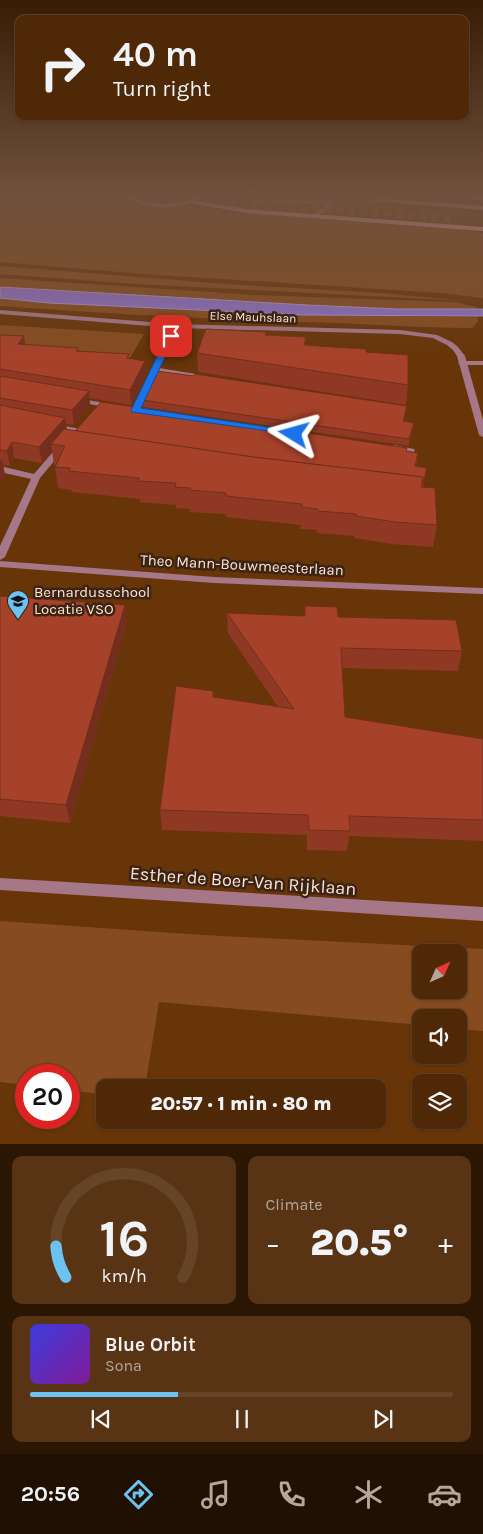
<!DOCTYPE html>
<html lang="en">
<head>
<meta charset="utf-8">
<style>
  body { margin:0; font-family:Karla,sans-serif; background:#583415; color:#f1f3f6; height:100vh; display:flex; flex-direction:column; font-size:19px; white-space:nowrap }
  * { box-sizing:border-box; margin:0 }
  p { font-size:16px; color:#b3a69b }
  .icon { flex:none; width:28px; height:28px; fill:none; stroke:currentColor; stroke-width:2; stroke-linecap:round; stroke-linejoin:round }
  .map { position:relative; height:1144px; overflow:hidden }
  .sheet { display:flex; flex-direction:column; gap:12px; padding:12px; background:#2b1604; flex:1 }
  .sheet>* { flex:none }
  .top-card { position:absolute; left:15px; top:15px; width:454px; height:105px; border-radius:10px; box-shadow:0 1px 4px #0004,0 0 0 1px #654428; background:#4e2807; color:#f1f3f6; overflow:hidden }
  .needle { width:32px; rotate:45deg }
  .tools { position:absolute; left:412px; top:944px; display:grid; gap:10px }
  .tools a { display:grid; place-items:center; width:55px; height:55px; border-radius:10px; background:#4e2807; box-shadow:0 1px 4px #0004,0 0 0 1px #654428; font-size:25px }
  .speed { position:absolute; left:15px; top:1064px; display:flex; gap:10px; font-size:25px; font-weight:700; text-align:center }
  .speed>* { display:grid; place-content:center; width:65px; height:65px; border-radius:50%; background:#4e2807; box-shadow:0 1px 4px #0004,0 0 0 1px #654428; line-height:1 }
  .speed .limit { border:8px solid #d22; background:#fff; color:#111 }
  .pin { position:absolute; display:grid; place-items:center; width:42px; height:42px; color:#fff; margin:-21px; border-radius:10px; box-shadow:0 2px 8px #0006 }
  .me { position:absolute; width:55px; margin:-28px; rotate:278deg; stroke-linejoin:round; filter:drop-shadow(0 0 4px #0008) }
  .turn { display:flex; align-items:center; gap:18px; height:105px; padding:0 15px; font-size:22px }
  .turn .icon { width:65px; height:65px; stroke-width:2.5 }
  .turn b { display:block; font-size:35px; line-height:42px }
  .big { font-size:38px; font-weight:800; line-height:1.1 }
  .sheet .widget { flex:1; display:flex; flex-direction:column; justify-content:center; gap:8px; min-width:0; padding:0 18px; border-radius:10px; background:#583415 }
  .sheet .dial { align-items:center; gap:0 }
  .dial svg { height:130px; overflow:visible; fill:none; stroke:#654428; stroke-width:7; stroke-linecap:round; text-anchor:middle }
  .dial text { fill:#f1f3f6; stroke:none }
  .song { display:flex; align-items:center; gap:15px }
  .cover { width:60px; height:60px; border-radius:8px; background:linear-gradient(135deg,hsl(240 70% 55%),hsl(290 70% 35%)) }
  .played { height:5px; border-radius:2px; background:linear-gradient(90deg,#6cc3f2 35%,#654428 35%) }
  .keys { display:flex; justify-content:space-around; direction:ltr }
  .heat { display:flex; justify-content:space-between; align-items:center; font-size:28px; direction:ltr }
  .sheet .tiles { flex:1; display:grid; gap:12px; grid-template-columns:1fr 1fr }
  .widget:last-child { grid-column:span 2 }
  .trip { position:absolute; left:96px; top:1079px; width:290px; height:50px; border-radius:10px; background:#4e2807; box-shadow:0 1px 4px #0004,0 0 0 1px #654428; font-weight:800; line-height:50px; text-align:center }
  .dock { display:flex; height:80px; justify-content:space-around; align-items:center; background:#1f1003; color:#b3a69b }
  .dock .icon { width:35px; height:35px }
  .dock .current { color:#6cc3f2 }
  .dock b { font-size:22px; color:#f1f3f6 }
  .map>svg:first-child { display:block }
  .green { fill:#864c20; fill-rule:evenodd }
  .water { fill:#8c72cf; stroke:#ae94d0 }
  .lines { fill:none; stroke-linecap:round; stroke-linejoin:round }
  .primary-tunnel { stroke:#7e4f27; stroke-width:8; stroke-dasharray:8 4; stroke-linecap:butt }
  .lane { fill:#a57789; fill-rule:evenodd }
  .street { fill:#a57789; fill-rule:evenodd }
  .secondary { fill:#db93af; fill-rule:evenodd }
  .primary { fill:#f9aecb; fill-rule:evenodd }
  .wall { fill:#8f3924 }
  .shaded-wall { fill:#742e1d }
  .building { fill:#a6422a; stroke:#742e1d }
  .route { fill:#1a73e8; stroke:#114b97 }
  .labels { text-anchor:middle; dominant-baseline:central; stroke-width:5; stroke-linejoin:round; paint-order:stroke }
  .far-street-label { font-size:12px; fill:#fee4d3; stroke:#3c2414 }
  .street-label { font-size:15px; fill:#fee4d3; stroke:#3c2414 }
  .poi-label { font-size:15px; fill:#fee4d3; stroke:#3c2414; text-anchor:start }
  .near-street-label { font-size:18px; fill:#fee4d3; stroke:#3c2414 }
</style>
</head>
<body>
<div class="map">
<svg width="483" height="1144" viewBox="0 0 483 1144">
  <rect width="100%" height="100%" fill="#683509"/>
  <g class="green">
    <polygon points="0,194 78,197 91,194 115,194 135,204 193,207 229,211 444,227 483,233 483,298 440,293 144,274 0,262"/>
    <polygon points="0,266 226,284 381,293 465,301 137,284 0,274"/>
    <path d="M0,278L255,295L456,302L476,307L478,321L472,328C428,328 384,325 340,323C226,320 113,314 0,306V298L49,303L305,315L476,317L474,310C324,309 174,298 25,290L0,287Z"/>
    <polygon points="0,325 144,334 127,363 0,344"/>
    <path d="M0,921L203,935L483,949V1031L459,1029V1018H421V1025L159,1002L145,1087L105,1088V1095L69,1090V1075H26V1085L0,1082ZM421,952H459V990H421Z"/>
  </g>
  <polygon class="water" points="0,287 307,305 398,309 483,309 483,316 305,315 49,303 0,298"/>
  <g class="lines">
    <g class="primary-tunnel">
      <polyline points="108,194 457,219"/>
      <polyline points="297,194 379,200"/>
    </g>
    <g class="lane">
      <polygon points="328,194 334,194 333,205 315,218 312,216 313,215 326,205 231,200 228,198 231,196 328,202"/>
      <polygon points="173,325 178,326 159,368 208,376 212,378 208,380 157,372 139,410 135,412 132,412 131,410"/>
      <polygon points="459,361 483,361 483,365 462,365 458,363"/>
      <polygon points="74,398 112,404 116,406 112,408 77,402 73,400"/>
      <polygon points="52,424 76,428 80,430 76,432 55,428 52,428"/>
      <polygon points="61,445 65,448 40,478 5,557 0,560 0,546 31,479 0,472 0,466 34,474 58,446"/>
      <polygon points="394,445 414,449 415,451 411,454 391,450 390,448"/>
    </g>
    <g class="street">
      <polygon points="0,310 175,324 400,330 437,335 452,342 458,347 465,356 483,420 483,437 479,435 457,356 453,350 447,345 433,338 400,334 175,328 0,314"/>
      <polygon points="0,561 214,577 483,588 483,594 214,583 0,567"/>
      <polygon points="0,878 483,907 483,921 0,890"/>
    </g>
    <path class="secondary" d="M122,194H128L143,201L165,204L188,201L202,194H209C186,211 145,212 122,194Z"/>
    <g class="primary">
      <polygon points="431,194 483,196 483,200 434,196"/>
      <polygon points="379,198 483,206 483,210 377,201 377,199"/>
      <polygon points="190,200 247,209 483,227 483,231 247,213 188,203 188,201"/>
    </g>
  </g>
  <g class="wall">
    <polygon points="266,332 266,335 306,337 305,345 366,352 408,385 406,405 198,372 197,353"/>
    <polygon points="0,335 25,344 78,348 78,351 129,354 129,358 146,375 131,405 89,398 90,406 74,425 66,424 67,430 75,431 406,451 418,459 416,466 426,474 423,487 437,525 433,547 392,544 354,538 354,536 316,533 317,530 300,529 301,525 226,517 226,514 190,512 190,509 176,508 176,505 140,502 140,499 72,492 71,490 58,488 55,467 56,465 54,465 52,451 42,463 14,458 10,466 3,465 5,475 0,483"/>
    <polygon points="194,376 407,406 404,421 414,423 414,429 409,446 143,407 142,400"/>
    <polygon points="0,596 127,622 70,823 0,816"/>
    <polygon points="305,606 338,617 462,651 458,671 342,668 345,717 483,739 483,841 349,836 347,851 307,850 307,835 162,830 160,810 213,697 278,707 228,633 227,613 304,616"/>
  </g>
  <g class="shaded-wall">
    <polygon points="24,336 26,350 18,344"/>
    <polygon points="145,361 146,375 131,405 130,390"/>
    <polygon points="89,391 90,406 74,425 72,410"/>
    <polygon points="65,418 67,433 51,444 52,451 42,463 39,447"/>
    <polygon points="414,423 414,429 409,446 409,439"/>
    <polygon points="12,442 14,458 10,466 7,451"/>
    <polygon points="2,459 5,475 0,483 0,462"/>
    <polygon points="125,605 127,622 70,823 66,805"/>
  </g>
  <g class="building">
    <polygon points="206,329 266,332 265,335 306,337 304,345 366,349 366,352 408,355 408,385 197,353"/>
    <polygon points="0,335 24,336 18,344 78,348 76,351 129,354 127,358 145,361 130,390 0,369"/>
    <polygon points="156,371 194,376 195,374 407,406 403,421 414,423 409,439 142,400"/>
    <polygon points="0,376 89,391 72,410 0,398"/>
    <polygon points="101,402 407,448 406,451 418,453 415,466 427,468 423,483 422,483 423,477 253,457 75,431"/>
    <polygon points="0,405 65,418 39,447 12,442 7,451 0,450"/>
    <polygon points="64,429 253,457 423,477 421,487 435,488 437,525 395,522 356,516 356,514 318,511 318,509 301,507 302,504 226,496 226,493 190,490 190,488 175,487 176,483 138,481 139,478 69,471 70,468 55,467 65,446 51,444"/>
    <polygon points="0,596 125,605 66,805 0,799"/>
    <polygon points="305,606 337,607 338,617 456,620 462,651 341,648 345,717 483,739 483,820 349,816 350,831 309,830 308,815 160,810 176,686 213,691 213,697 294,709 227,613 305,616"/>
  </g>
  <linearGradient id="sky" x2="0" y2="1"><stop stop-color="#391d05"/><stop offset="0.55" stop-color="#6f513e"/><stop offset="1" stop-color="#6f513e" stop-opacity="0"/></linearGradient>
  <rect width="483" height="355" fill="url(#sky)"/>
  <polygon class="route" points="168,334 175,336 141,408 294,431 299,434 297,435 132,412 131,410"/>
  <defs>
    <g id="school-pin" transform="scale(1.125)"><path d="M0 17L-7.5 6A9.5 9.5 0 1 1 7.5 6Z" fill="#6cc3f2" stroke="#3c2414"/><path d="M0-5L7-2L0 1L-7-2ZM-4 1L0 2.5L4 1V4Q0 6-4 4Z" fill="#111"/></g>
  </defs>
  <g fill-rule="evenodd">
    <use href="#school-pin" x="18" y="601"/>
  </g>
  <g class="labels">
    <g class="far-street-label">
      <text transform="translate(253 317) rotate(2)">Else Mauhslaan</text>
    </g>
    <g class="street-label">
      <text transform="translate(242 565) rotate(3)">Theo Mann-Bouwmeesterlaan</text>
    </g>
    <g class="poi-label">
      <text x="34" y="592">Bernardusschool<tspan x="34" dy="17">Locatie VSO</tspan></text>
    </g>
    <g class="near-street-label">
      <text transform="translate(243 881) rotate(4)">Esther de Boer-Van Rijklaan</text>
    </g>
  </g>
</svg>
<div class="tools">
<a><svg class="needle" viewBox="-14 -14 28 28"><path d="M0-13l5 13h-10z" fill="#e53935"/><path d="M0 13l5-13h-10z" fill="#b3a69b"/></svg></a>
<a><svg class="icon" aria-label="sound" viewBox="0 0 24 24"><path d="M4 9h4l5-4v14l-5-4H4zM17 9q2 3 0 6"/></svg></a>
<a><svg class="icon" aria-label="layers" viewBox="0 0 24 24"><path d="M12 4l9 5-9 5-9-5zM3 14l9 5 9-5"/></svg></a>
</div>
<div class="speed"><div class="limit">20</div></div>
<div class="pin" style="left:171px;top:336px;background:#d93025"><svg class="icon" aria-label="arrive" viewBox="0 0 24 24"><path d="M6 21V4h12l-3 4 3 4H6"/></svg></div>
<svg class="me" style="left:294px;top:434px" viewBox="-20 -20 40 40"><path d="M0-17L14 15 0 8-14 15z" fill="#1a73e8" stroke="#fff" stroke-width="4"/></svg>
<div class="trip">20:57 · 1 min · 80 m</div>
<div class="top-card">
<div class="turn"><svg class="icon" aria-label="right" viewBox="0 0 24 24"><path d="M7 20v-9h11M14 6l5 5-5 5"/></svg><div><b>40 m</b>Turn right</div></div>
</div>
</div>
<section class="sheet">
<div class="tiles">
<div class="widget dial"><svg viewBox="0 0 100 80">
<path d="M14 69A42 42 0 1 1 86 69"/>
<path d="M14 69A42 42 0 0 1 8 50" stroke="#6cc3f2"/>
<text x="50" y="56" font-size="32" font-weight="700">16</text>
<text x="50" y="72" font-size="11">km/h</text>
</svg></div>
<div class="widget"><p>Climate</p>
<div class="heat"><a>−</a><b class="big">20.5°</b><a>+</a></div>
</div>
<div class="widget">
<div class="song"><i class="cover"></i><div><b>Blue Orbit</b><p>Sona</p></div></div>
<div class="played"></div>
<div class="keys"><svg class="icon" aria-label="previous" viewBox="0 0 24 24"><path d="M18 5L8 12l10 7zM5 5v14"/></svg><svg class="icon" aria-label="pause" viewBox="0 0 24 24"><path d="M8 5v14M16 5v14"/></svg><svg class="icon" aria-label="next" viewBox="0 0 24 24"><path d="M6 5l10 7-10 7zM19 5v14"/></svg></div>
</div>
</div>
</section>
<nav class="dock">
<b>20:56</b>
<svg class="icon current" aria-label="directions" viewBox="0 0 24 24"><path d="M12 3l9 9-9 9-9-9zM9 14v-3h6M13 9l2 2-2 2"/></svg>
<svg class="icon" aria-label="music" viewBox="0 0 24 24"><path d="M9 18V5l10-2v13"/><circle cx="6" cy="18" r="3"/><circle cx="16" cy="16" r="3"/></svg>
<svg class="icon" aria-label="phone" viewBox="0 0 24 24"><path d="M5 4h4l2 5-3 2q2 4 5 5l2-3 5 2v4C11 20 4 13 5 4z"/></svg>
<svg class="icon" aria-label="climate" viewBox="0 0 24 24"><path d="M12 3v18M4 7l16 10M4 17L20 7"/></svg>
<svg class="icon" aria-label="car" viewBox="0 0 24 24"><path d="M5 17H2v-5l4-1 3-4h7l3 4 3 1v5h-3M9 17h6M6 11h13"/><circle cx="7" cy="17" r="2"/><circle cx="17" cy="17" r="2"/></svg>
</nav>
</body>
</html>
